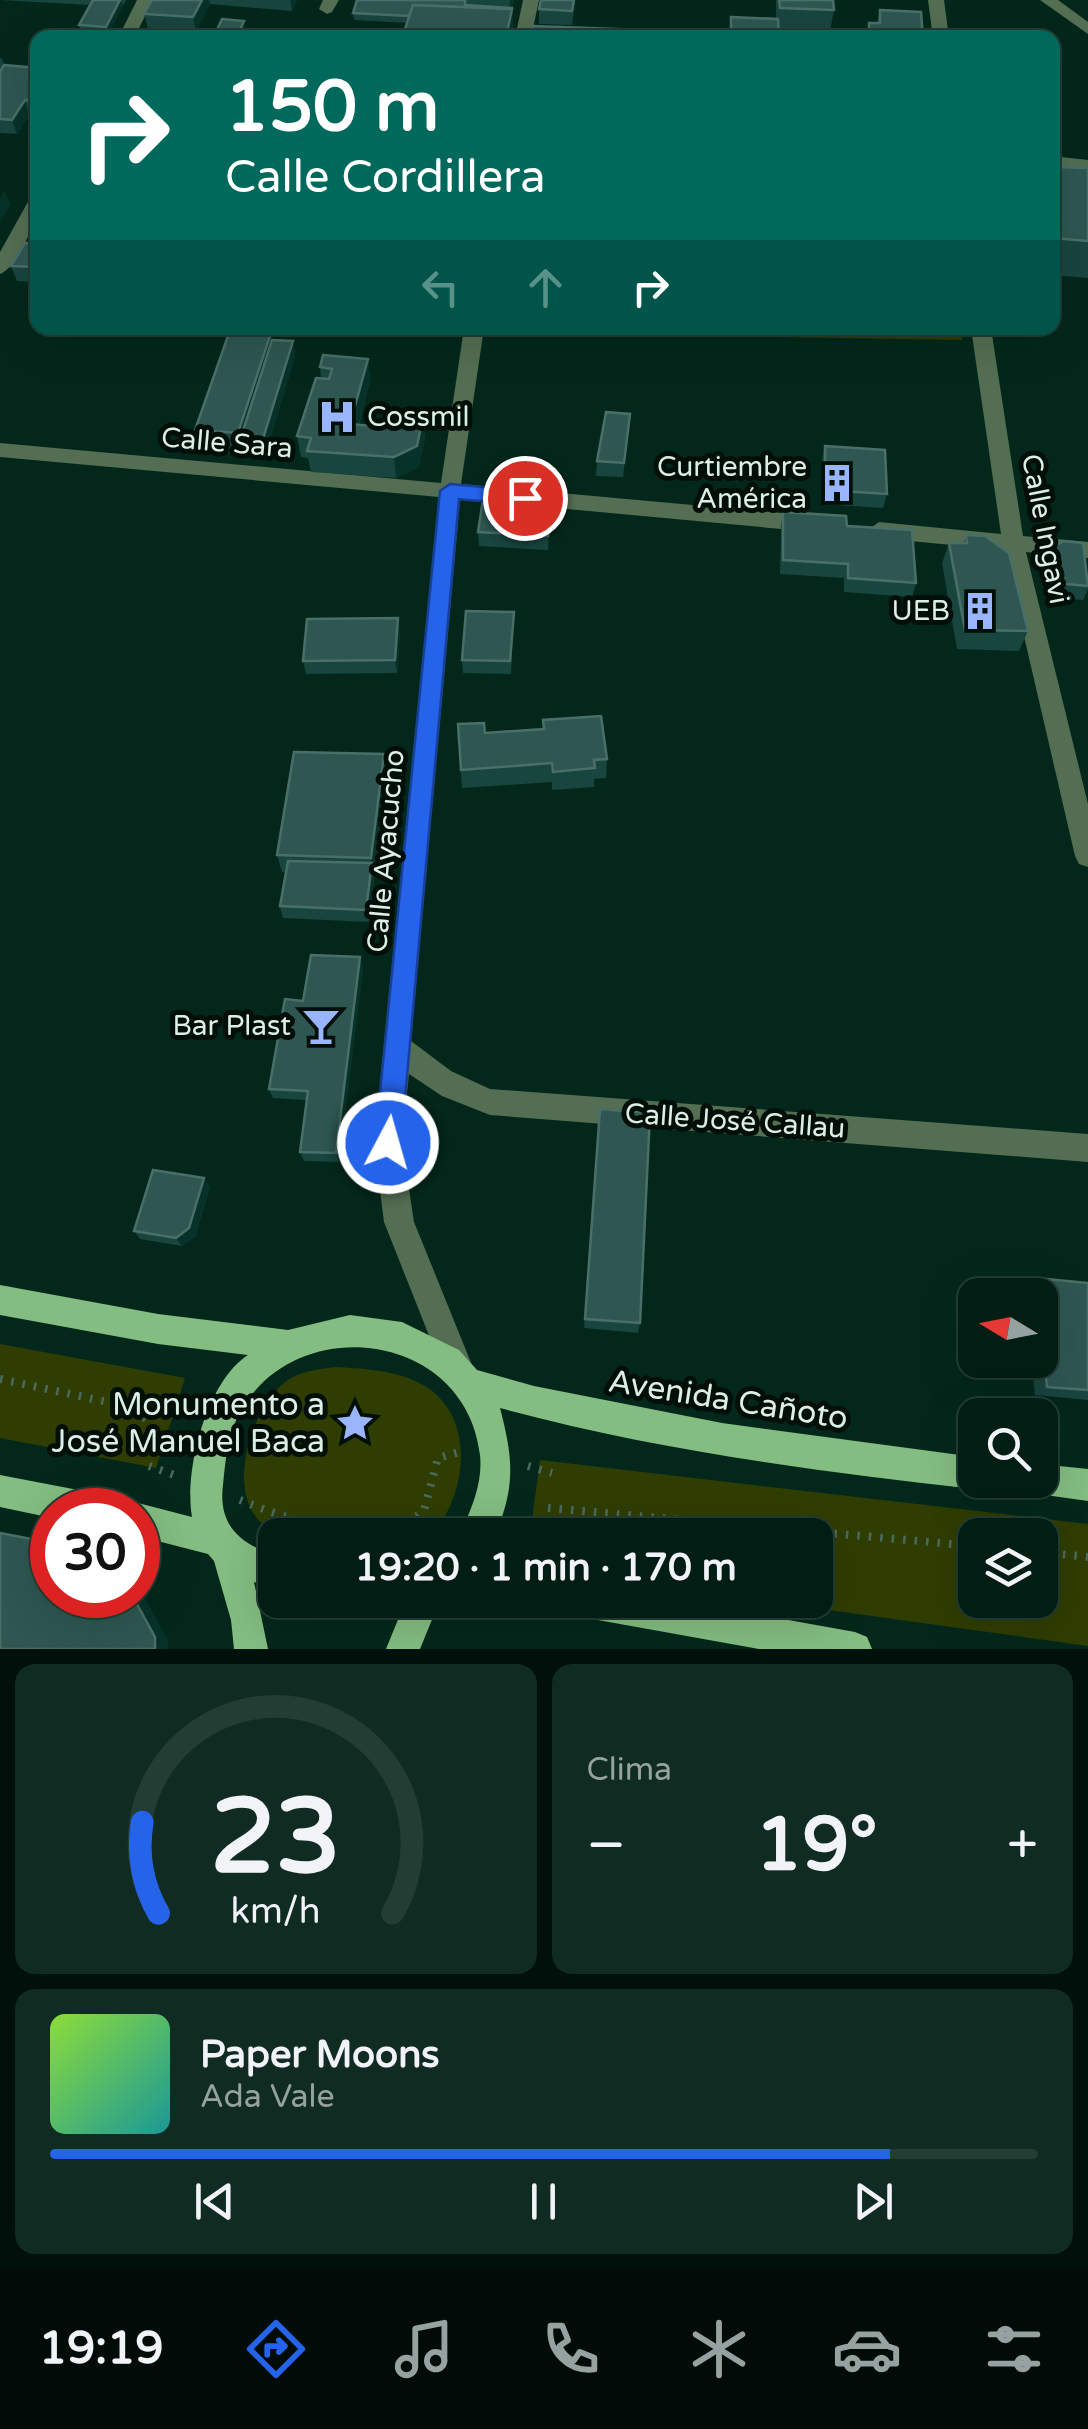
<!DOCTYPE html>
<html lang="es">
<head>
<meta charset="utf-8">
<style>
  body { margin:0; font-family:"Varela Round",sans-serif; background:#102b22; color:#f1f3f6; height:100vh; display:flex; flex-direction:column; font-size:38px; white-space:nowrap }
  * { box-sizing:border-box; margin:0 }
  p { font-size:32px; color:#96a2a0 }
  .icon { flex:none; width:55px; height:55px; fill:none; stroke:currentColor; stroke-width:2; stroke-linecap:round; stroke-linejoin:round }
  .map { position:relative; height:1649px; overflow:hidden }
  .sheet { display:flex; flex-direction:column; gap:15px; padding:15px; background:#01100b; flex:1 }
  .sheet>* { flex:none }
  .top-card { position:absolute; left:30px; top:30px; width:1030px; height:305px; border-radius:20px; box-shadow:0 10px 40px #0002,0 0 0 2px #233c34; background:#00695c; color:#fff; overflow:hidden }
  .needle { width:65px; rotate:280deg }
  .controls { position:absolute; left:958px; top:1278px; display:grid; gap:20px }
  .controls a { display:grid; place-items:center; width:100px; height:100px; border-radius:20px; background:#021e14; box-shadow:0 10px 40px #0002,0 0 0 2px #233c34; font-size:50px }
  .speed { position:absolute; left:30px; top:1488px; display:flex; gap:20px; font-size:50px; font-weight:700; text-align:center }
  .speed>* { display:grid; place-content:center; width:130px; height:130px; border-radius:50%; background:#021e14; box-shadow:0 10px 40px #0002,0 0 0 2px #233c34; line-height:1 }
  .speed .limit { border:15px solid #d22; background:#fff; color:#111 }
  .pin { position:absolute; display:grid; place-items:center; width:85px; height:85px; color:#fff; margin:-42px; border:5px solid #fff; border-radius:50%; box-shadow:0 2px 10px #0007 }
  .me { position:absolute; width:110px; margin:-55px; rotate:6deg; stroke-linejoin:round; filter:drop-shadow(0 0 8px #0008) }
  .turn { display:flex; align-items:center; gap:35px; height:210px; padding:0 30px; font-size:45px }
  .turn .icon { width:130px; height:130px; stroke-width:2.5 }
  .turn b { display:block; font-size:70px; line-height:85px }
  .lanes { display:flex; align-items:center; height:95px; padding:0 30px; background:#0003; justify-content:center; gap:50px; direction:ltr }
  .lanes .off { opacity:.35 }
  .big { font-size:75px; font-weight:700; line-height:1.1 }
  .sheet .tile { flex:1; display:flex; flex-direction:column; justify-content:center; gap:15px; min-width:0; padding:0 35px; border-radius:20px; background:#102b22 }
  .sheet .dial { align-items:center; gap:0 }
  .dial svg { height:260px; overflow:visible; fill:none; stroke:#233c34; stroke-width:7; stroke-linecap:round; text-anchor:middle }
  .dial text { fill:#f1f3f6; stroke:none }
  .song { display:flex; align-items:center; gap:30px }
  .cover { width:120px; height:120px; border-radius:15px; background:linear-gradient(135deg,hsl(90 70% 55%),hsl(180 70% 35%)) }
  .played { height:10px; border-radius:5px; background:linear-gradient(90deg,#2563eb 85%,#233c34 85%) }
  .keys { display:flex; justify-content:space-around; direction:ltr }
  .heat { display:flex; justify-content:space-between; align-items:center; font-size:55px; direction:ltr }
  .sheet .tiles { flex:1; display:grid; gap:15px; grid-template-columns:1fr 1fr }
  .tile:last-child { grid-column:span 2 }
  .trip { position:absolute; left:258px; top:1518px; width:575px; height:100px; border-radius:20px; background:#021e14; box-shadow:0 10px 40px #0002,0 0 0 2px #233c34; font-weight:700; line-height:100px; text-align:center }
  .dock { display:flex; height:160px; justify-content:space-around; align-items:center; background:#010c08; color:#96a2a0 }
  .dock .icon { width:70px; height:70px }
  .dock .current { color:#2563eb }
  .dock b { font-size:45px; color:#f1f3f6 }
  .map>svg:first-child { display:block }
  .green { fill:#2f3d02; fill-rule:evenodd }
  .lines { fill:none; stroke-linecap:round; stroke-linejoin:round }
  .path { stroke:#4b6a5e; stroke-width:8; stroke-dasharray:2.5 9; stroke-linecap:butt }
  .minor { fill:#536e52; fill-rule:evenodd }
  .major { fill:#83bd81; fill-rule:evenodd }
  .wall { fill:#19453f }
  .shaded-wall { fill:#073229 }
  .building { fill:#2e5751; stroke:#496f68; stroke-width:2.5 }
  .route { fill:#2563eb; stroke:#184099; stroke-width:2.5 }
  .labels { text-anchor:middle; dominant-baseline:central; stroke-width:10; stroke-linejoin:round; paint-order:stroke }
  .poi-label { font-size:28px; fill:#dcefe5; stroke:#020e08; text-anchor:end }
  .street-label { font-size:28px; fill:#dcefe5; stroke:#020e08 }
  .near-street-label { font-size:32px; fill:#dcefe5; stroke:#020e08 }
  .near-poi-label { font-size:32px; fill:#dcefe5; stroke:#020e08; text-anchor:end }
</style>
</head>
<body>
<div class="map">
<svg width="1088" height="1649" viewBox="0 0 1088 1649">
  <rect width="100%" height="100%" fill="#03281b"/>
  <g class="green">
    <polygon points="651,328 960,328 962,340 651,335"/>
    <polygon points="0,1344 185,1378 156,1468 0,1438"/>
    <path d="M336,1367C366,1369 398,1370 425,1386C477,1418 467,1497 431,1535C406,1535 293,1541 278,1534C219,1509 247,1414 285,1382C300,1371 318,1369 336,1367Z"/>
    <path d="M540,1460L1088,1524V1646L757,1600H815V1535H530ZM975,1535H1040V1600H975Z"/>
  </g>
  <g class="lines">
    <g class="path">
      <polyline points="0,1379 117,1404 149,1420"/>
      <polyline points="149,1466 177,1476"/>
      <polyline points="528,1466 552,1473"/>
      <path d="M240,1500C288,1519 379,1554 424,1510L438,1458L463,1451"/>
      <polyline points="548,1508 975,1546"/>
      <polyline points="1040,1552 1088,1557"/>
    </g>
    <g class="minor">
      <polygon points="137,0 153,0 134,38 118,38"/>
      <polygon points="323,0 339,0 332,12 327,14 319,9"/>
      <polygon points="523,0 539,0 531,38 515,38"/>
      <polygon points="928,0 944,0 949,38 933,38"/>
      <polygon points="1040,0 1058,0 1088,22 1088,34"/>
      <polygon points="1052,156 1088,160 1088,170 1052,166"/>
      <path d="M38,195C38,216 21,265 0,274V252L29,200Z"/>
      <polygon points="464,328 484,328 461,484 814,516 825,524 814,532 460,499 411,1041 451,1071 490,1089 1088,1134 1088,1162 490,1115 442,1096 409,1074 402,1143 414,1222 474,1370 469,1381 458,1386 447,1381 384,1222 374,1143 439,497 0,457 0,443 441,483"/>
      <polygon points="971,328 991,328 1023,536 1088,542 1088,558 1026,552 1088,804 1088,867 1079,864 1075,856 1004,550 879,538 868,530 879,522 1001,534"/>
    </g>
    <g class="major">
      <path d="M0,1285L158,1314L288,1330L350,1315L402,1322L459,1350L477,1370L534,1386L722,1423L975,1457V1480H988L975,1489C815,1471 655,1450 500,1408C513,1458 516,1486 495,1535H460C471,1509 483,1484 480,1455C465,1326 282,1309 234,1425C227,1441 225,1466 223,1485C218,1524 239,1544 275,1555V1589L254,1582L268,1649H234L231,1620L214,1561L208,1554L138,1536V1510H126L138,1503L192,1517C184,1471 206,1382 248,1355L158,1344L0,1315Z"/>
      <polygon points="1040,1464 1088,1469 1088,1501 1024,1492 1020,1480 1040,1480"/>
      <polygon points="0,1475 99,1494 111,1498 115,1510 52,1510 52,1518 0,1507"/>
      <polygon points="406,1600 440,1600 420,1649 386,1649"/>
      <polygon points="564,1600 677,1600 855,1632 867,1637 872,1649 759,1649 581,1617 569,1612"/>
    </g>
  </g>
  <g class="wall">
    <polygon points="0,0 126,0 108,34 81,33 79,25 90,5"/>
    <polygon points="152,0 297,0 292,11 210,4 196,31 148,29 144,14"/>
    <polygon points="357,0 514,0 512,9 513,30 511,38 402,38 407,23 354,20 353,13"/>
    <polygon points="776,0 833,0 834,10 830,31 778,29 779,38 730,38 731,17 776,19"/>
    <polygon points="575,6 572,25 539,24 539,9"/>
    <polygon points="880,10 923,38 866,38 869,23 877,23"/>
    <polygon points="0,58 2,59 4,65 38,68 38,116 29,115 17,134 0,133"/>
    <polygon points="1052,167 1088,168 1088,278 1052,275"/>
    <polygon points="38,243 38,282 17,281 11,266"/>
    <polygon points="271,333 272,340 293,341 295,356 265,456 201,451 195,430"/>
    <polygon points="368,359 370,380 359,425 383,427 423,417 425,438 419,467 396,478 311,472 308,458 301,457 297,436 321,378 320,367"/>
    <polygon points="630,414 623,477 596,476 597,461"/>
    <polygon points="825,446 887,494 883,508 822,504 822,460"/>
    <polygon points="553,494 548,550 479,546 478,532"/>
    <polygon points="783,512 847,526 916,583 912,597 844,592 844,578 780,574 781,526"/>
    <polygon points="966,535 1028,631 1019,651 957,649 942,563 949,543 964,543"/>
    <polygon points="1052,550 1088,577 1088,589 1083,600 1050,597 1046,564"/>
    <polygon points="514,612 511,674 463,673 462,660"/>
    <polygon points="400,632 397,673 306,674 303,661"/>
    <polygon points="543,720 607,759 606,778 594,779 594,787 552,790 552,782 462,788 458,724 485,733 543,730"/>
    <polygon points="387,773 369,922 283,918 280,906 286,872 282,872 277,855"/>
    <polygon points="360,957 363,968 339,1162 304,1161 300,1152 306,1100 273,1098 269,1089 303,1001"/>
    <polygon points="600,1109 640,1323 638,1333 584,1328"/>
    <polygon points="210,1187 195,1237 182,1246 140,1239 134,1231"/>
    <polygon points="1036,1278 1088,1283 1088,1400 1035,1395 1031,1360 1040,1360 1040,1295 1025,1295 1024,1289"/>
  </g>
  <g class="shaded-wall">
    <polygon points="121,0 123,6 108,34 106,27"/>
    <polygon points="202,0 209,0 210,4 196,31 193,17"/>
    <polygon points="290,0 297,0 292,11"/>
    <polygon points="510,0 514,0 508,26 512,9 513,30 511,38 506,38"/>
    <polygon points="574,0 575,0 575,6 572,25"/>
    <polygon points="244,21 246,38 236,38"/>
    <polygon points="25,100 29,115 17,134 12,120"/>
    <polygon points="5,190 10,205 0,223 0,198"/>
    <polygon points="271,333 275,354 240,440 238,433"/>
    <polygon points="293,341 295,356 265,456 262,442"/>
    <polygon points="368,359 370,380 353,445 350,424"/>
    <polygon points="423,417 425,438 419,467 396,478 394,457"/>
    <polygon points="553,494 553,508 548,550 548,536"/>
    <polygon points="398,618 400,632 397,673 395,660"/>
    <polygon points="384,754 387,773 374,875 371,858"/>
    <polygon points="372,863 374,875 369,922 366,910"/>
    <polygon points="360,957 363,968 339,1162 336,1153"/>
    <polygon points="204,1178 210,1187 195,1237 182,1246 176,1238"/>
    <polygon points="138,1590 143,1595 168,1640 168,1649 155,1649 132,1595 138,1595"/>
  </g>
  <g class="building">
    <polygon points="93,0 120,0 106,27 79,25"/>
    <polygon points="152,0 202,0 193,17 144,14"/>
    <polygon points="357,0 465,0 465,5 511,8 510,9 413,5 409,16 353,13"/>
    <polygon points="541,0 574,0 572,11 539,9"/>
    <polygon points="779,0 833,0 834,10 780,8"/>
    <polygon points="413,5 512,9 506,38 402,38"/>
    <polygon points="880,10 921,12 923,38 889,38 889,36 869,35 869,23 880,23"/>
    <polygon points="731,17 778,19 779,38 731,37"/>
    <polygon points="222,19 244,21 236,38 213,38"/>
    <polygon points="533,26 728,33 729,38 530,38"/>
    <polygon points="4,65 38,68 38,101 25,100 12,120 0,119 0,72"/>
    <polygon points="1052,167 1088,168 1088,241 1052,238"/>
    <polygon points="25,243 38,243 38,267 11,266"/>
    <polygon points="230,330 271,333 238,433 195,430"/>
    <polygon points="272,340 293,341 262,442 240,440"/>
    <polygon points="323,355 368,359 350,424 383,427 386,414 423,417 417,446 394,457 307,451 311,438 297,436 316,378 329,379 332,369 320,367"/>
    <polygon points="606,412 630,414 624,463 597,461"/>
    <polygon points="825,446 885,450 887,494 825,490"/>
    <polygon points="495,490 553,494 548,536 478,532 483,499"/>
    <polygon points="783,512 846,516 847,526 912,530 916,583 848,578 848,564 783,560"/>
    <polygon points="966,535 985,536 1009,553 1028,631 965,630 949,543 967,543"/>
    <polygon points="1062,541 1083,543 1088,586 1056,583 1052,550"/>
    <polygon points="466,611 514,612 510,661 462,660"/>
    <polygon points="398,618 395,660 303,661 307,619"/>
    <polygon points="601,716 607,759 594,760 595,768 553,772 552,763 461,770 458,724 484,723 485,733 544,729 543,720"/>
    <polygon points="294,752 384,754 371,858 277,855"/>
    <polygon points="288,861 372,863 366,910 280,906"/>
    <polygon points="311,955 360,957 336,1153 300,1152 308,1091 269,1089 285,999 303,1001"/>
    <polygon points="600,1109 650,1113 640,1323 585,1319"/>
    <polygon points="153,1170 204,1178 189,1228 176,1238 134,1231"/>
    <polygon points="1036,1278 1088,1283 1088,1390 1047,1387 1040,1319 1040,1295 1038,1295"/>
    <polygon points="0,1533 52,1543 52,1595 132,1595 155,1637 155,1649 0,1649"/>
  </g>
  <polygon class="route" points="450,484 525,491 534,498 525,505 459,499 401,1143 397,1152 388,1155 379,1152 375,1143 440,491"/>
  <defs>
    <g id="hospital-bare" transform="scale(3)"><path d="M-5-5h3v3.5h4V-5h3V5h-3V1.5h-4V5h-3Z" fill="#99b5fd" stroke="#020e08" stroke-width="2.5" paint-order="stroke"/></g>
    <g id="building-bare" transform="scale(3)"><path d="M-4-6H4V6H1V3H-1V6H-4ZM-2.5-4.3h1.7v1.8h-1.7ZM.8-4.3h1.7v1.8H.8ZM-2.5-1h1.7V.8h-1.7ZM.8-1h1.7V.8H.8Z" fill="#99b5fd" stroke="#020e08" stroke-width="2.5" paint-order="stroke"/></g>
    <g id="bar-bare" transform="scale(3)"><path d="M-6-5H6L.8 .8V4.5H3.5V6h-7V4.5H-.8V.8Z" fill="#99b5fd" stroke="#020e08" stroke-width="2.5" paint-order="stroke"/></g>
    <g id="sight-bare" transform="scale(3)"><path d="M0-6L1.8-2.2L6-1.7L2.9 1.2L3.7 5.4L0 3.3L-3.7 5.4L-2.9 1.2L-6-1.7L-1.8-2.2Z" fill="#99b5fd" stroke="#020e08" stroke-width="2.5" paint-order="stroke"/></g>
  </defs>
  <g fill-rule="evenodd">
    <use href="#hospital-bare" x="337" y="417"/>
    <use href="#building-bare" x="837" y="483"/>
    <use href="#building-bare" x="980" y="611"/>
    <use href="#bar-bare" x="321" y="1026"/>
    <use href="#sight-bare" x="355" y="1423"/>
  </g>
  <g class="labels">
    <g class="poi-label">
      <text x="367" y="417" text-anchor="start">Cossmil</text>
      <text x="807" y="467">Curtiembre<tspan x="807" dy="32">América</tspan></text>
      <text x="950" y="611">UEB</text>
      <text x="291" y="1026">Bar Plast</text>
    </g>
    <g class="street-label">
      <text transform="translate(227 443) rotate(5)">Calle Sara</text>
      <text transform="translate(1045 529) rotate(79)">Calle Ingavi</text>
      <text transform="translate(386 851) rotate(-85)">Calle Ayacucho</text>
      <text transform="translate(735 1121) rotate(4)">Calle José Callau</text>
    </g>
    <g class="near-street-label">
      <text transform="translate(728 1400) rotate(9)">Avenida Cañoto</text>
    </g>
    <g class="near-poi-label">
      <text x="325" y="1405">Monumento a<tspan x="325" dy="37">José Manuel Baca</tspan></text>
    </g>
  </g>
</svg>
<div class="controls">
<a><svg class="needle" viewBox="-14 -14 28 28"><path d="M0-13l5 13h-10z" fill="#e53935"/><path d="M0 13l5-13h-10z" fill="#96a2a0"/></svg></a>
<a><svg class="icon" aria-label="search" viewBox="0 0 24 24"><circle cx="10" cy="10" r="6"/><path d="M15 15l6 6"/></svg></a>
<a><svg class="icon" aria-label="layers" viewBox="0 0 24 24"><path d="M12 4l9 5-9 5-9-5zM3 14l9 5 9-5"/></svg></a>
</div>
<div class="speed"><div class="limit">30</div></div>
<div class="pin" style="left:525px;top:498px;background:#d93025"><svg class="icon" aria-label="arrive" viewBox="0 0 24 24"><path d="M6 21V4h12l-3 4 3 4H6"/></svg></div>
<svg class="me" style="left:388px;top:1143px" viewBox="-20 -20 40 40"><circle r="17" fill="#2563eb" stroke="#fff" stroke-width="3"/><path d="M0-11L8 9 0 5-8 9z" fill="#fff"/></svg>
<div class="trip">19:20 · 1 min · 170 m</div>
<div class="top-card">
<div class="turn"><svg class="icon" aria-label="right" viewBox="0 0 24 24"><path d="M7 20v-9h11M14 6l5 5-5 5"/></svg><div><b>150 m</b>Calle Cordillera</div></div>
<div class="lanes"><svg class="icon off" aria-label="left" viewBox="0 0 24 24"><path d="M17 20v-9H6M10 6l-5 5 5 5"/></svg><svg class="icon off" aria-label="ahead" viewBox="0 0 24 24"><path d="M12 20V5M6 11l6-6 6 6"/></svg><svg class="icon" aria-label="right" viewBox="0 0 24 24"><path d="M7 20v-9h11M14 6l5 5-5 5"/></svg></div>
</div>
</div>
<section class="sheet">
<div class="tiles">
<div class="tile dial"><svg viewBox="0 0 100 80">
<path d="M14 69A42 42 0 1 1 86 69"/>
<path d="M14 69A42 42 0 0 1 9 41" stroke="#2563eb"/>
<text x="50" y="56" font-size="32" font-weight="700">23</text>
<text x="50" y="72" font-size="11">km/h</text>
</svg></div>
<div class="tile"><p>Clima</p>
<div class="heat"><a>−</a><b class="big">19°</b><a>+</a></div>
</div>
<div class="tile">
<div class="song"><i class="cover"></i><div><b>Paper Moons</b><p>Ada Vale</p></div></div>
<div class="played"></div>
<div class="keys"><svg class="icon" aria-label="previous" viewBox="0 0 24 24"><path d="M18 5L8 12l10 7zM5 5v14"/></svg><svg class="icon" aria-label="pause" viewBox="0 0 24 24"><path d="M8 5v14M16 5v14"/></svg><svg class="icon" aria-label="next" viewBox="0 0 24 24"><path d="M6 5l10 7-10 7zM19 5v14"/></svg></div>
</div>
</div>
</section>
<nav class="dock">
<b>19:19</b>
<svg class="icon current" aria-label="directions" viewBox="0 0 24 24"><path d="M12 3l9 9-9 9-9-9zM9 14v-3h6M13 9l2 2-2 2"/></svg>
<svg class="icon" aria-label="music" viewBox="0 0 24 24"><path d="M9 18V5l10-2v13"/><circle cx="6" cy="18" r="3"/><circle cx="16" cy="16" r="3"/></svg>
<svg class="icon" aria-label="phone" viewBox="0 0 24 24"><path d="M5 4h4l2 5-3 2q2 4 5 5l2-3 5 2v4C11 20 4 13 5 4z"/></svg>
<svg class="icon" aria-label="climate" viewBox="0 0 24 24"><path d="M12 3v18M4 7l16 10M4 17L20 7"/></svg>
<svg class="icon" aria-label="car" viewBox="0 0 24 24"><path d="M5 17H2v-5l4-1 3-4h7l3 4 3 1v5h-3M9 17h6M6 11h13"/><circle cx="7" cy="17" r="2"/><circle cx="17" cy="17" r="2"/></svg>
<svg class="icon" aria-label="filters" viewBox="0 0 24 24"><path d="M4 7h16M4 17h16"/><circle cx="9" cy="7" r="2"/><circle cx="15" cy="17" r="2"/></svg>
</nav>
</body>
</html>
